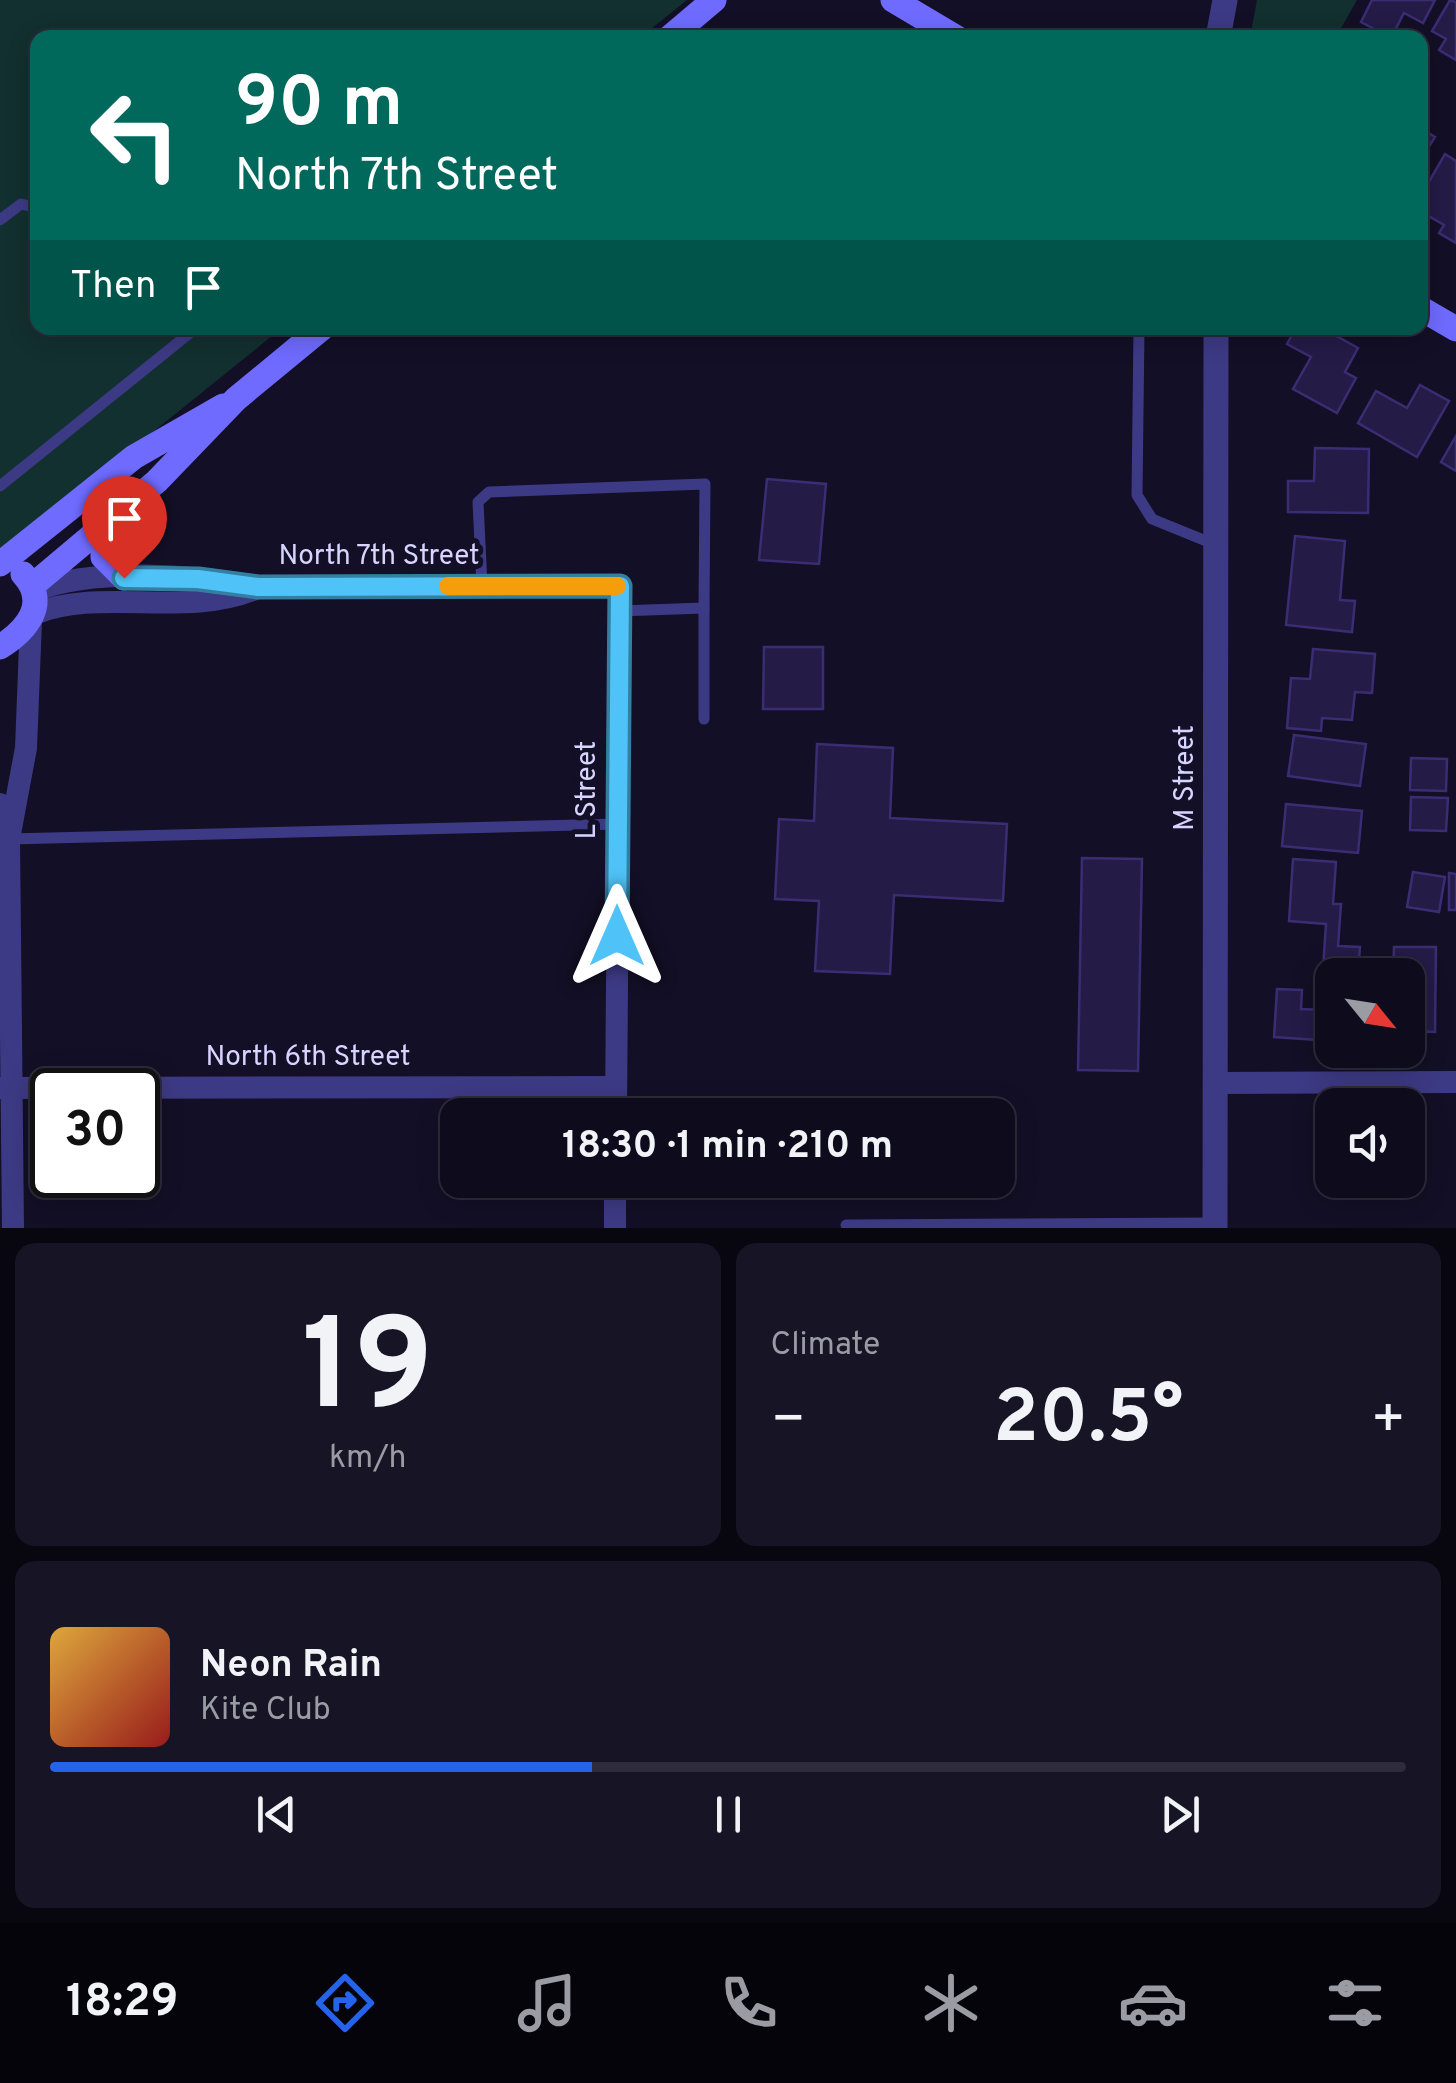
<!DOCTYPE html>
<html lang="en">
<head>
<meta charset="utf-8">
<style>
  body { margin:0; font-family:Overpass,sans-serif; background:#171425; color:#f1f3f6; height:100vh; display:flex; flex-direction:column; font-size:38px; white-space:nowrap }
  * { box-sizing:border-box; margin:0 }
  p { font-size:32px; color:#9b9ba3 }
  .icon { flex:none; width:55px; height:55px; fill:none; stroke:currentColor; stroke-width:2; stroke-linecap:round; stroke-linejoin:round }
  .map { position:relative; height:1228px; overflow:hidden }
  .details { display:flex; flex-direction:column; gap:15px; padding:15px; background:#08060f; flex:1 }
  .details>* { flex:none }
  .banner { position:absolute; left:30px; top:30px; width:1398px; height:305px; border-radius:20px; box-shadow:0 5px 25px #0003,0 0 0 2px #2e2b3b; background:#00695c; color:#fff; overflow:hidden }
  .needle { width:65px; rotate:120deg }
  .buttons { position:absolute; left:1315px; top:958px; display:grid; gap:20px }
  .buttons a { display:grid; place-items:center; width:110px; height:110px; border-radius:20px; background:#0e0b1c; box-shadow:0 5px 25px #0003,0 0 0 2px #2e2b3b; font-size:50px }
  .speed { position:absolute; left:30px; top:1068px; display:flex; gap:20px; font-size:50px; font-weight:700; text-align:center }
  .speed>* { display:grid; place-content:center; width:130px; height:130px; border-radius:50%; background:#0e0b1c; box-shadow:0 5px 25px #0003,0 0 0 2px #2e2b3b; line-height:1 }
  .speed .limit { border:5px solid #111; border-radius:15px; background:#fff; color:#111 }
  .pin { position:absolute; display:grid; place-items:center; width:85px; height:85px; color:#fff; margin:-102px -42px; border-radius:50% 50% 50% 0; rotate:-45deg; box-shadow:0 0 10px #0007 }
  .pin .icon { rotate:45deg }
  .me { position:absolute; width:110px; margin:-55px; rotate:0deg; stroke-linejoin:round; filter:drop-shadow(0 0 8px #0008) }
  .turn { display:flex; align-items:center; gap:35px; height:210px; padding:0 40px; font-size:45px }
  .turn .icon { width:130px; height:130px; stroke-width:2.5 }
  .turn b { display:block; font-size:70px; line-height:85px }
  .then { display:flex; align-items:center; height:95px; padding:0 40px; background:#0003; gap:20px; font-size:38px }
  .big { font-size:75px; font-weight:700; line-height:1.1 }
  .details .card { flex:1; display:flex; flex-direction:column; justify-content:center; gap:15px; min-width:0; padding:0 35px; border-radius:20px; background:#171425 }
  .details .dial { align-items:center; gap:0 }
  .dial b { font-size:130px; line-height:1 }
  .song { display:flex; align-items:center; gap:30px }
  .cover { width:120px; height:120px; border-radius:15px; background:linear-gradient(135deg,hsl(40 70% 55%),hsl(0 70% 35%)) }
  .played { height:10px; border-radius:5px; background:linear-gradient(90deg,#2563eb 40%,#2e2b3b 40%) }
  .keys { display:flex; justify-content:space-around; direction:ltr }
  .heat { display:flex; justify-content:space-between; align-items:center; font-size:55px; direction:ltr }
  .details .tiles { flex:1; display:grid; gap:15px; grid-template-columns:1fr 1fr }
  .card:last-child { grid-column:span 2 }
  .trip { position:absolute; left:440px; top:1098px; width:575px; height:100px; border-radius:20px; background:#0e0b1c; box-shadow:0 5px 25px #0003,0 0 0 2px #2e2b3b; font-weight:700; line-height:100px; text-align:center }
  .menu { display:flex; height:160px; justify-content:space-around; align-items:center; background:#06040b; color:#9b9ba3 }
  .menu .icon { width:70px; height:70px }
  .menu .active { color:#2563eb }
  .menu b { font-size:45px; color:#f1f3f6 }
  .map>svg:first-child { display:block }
  .green { fill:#12302f }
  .building { fill:#241b47; stroke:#3b2d73; stroke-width:2.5 }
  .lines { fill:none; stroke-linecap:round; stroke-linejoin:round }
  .service { stroke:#3d3a85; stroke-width:11 }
  .minor { stroke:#3d3a85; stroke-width:22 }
  .tertiary { stroke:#3d3a85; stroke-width:25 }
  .secondary { stroke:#6f6bff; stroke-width:25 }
  .route-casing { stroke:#337fa1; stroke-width:25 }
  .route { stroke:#4fc3f7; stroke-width:18 }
  .slow { stroke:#f59e0b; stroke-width:18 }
  .labels { text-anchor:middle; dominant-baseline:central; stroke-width:10; stroke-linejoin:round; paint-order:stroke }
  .street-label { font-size:28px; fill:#d9d4ff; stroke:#130f26 }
</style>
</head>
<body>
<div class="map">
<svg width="1456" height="1228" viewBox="0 0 1456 1228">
  <rect width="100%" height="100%" fill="#130f26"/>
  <g class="green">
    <polygon points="0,0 687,0 641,37 38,38 38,328 282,328 15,543 0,549"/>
    <polygon points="1257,0 1357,0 1336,37 1250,37"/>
  </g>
  <g class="building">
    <polygon points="1372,0 1435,0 1423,23 1404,13 1391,38 1361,22"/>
    <polygon points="1450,0 1456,2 1456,60 1439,50 1446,39 1432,31"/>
    <polygon points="1420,128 1435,137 1420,161"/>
    <polygon points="1445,154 1456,161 1456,243 1439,233 1444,225 1420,211 1420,197"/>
    <polygon points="1296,328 1322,328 1358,348 1345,372 1356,378 1337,413 1293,389 1311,357 1287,344"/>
    <polygon points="1420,385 1449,401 1417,457 1358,423 1376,391 1407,408"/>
    <polygon points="1456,436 1456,471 1441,462"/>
    <polygon points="1315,448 1369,449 1368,513 1288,512 1288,481 1314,481"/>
    <polygon points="767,479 826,484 819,564 759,560"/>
    <polygon points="1295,536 1345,541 1340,600 1355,601 1352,632 1286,625"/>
    <polygon points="764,647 823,647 823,709 763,709"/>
    <polygon points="1313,649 1375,654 1372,693 1355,692 1352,720 1322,718 1321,731 1287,728 1291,678 1310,679"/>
    <polygon points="1294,735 1366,744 1360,786 1288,776"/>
    <polygon points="817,744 893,748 890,818 1007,824 1003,901 894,895 890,974 815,971 819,901 775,899 779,819 814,821"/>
    <polygon points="1411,758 1447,759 1446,791 1410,790"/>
    <polygon points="1411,797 1448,798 1446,831 1410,830"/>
    <polygon points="1286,804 1362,811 1358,853 1282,846"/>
    <polygon points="1082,858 1142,859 1138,1071 1078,1070"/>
    <polygon points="1293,859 1336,862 1333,904 1341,904 1338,946 1360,947 1358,971 1323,969 1326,924 1289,921"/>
    <polygon points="1413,872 1445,877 1439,912 1407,907"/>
    <polygon points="1449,873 1456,874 1456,910 1449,910"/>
    <polygon points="1394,947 1436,947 1435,1032 1408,1031 1408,975 1393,975"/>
    <polygon points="1328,986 1332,986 1332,1041 1274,1037 1277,989 1302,990 1301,1009 1326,1010"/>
  </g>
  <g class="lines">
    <g class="service">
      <polyline points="0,220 21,204 38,208"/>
      <polyline points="1139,328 1137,495 1152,519 1216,545"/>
      <polyline points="0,486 196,328"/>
      <polyline points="482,586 478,502 489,492 705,484 704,608 619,611"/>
      <polyline points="704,719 704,608"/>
      <polyline points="9,839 618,824"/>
      <polyline points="846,1225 1215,1223"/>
    </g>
    <g class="minor">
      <path d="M35,591C92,567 197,575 258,587L620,585L616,1115"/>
      <path d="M34,614C98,587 186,618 255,589"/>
      <polyline points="0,804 9,839 13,1228"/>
      <polyline points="9,839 26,748 31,620"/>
      <polyline points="1217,1083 1456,1082"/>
      <polyline points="0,1088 616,1087"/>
      <polyline points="615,1228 615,1180"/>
    </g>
    <g class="tertiary">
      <polyline points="1218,38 1225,0"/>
      <polyline points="1215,1228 1216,328"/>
    </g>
    <g class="secondary">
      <polyline points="893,0 957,38"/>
      <polyline points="669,38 714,0"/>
      <polyline points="1420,308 1456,329"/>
      <polyline points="104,525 103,557 124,578"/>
      <polyline points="0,564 134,457 223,406"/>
      <polyline points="32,586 157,481 236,399 322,328"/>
      <path d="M0,647C27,630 50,603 23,574"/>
    </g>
  </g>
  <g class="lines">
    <g class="route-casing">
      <polyline id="route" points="124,578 198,579 258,587 620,586 617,936"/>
    </g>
    <use href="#route" class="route"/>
    <polyline class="slow" points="448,586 617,586"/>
  </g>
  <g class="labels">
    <g class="street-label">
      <text x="379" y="557">North 7th Street</text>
      <text transform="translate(1186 778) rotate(-90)">M Street</text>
      <text transform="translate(588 790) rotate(-90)">L Street</text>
      <text x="308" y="1058">North 6th Street</text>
    </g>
  </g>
</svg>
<div class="buttons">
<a><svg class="needle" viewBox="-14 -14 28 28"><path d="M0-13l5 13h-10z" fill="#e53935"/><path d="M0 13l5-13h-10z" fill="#9b9ba3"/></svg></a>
<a><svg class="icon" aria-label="sound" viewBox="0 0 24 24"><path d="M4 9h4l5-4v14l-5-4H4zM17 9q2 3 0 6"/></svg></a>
</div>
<div class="speed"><div class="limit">30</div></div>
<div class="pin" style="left:124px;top:578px;background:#d93025"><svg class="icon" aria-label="arrive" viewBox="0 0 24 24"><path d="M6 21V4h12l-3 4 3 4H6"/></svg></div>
<svg class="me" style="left:617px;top:936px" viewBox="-20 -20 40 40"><path d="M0-17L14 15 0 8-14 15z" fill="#4fc3f7" stroke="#fff" stroke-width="4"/></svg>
<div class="trip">18:30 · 1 min · 210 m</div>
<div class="banner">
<div class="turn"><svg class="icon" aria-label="left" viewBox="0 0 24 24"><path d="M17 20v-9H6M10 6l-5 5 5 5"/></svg><div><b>90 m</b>North 7th Street</div></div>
<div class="then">Then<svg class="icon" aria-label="arrive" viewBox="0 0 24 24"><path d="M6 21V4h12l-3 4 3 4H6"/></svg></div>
</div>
</div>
<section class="details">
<div class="tiles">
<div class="card dial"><b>19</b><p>km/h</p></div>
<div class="card"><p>Climate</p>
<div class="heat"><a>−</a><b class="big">20.5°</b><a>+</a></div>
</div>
<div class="card">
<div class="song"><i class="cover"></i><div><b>Neon Rain</b><p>Kite Club</p></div></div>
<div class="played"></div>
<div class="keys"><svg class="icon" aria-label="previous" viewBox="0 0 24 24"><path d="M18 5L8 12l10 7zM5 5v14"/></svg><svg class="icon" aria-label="pause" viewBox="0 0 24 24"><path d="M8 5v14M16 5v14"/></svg><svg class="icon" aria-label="next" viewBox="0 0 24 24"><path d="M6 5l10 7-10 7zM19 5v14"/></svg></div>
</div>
</div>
</section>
<nav class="menu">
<b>18:29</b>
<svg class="icon active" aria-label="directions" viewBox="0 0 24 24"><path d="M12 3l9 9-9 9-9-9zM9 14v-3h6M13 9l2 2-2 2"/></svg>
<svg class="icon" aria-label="music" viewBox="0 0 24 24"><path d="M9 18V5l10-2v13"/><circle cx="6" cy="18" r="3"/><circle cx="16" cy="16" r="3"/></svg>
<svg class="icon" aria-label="phone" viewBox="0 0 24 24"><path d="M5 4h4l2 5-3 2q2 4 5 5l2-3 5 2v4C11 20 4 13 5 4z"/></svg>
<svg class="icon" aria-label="climate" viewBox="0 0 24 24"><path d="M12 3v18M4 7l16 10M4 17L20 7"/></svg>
<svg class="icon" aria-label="car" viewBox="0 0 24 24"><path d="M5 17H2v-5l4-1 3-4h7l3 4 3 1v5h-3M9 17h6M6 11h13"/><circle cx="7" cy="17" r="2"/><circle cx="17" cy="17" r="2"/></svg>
<svg class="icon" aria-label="filters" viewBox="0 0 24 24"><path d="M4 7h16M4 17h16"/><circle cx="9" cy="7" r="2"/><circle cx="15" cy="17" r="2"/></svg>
</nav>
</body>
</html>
